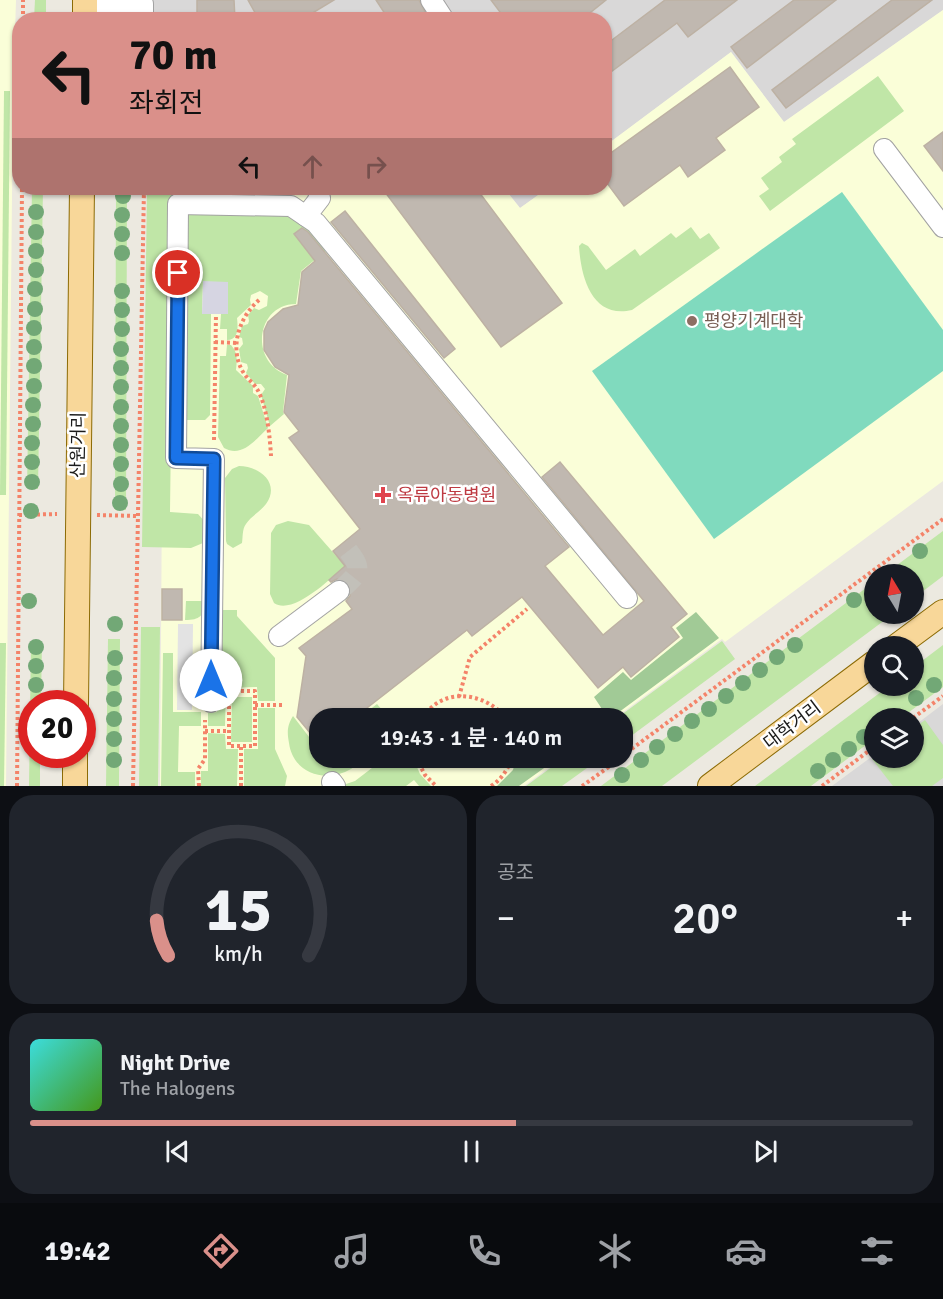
<!DOCTYPE html>
<html lang="ko">
<head>
<meta charset="utf-8">
<style>
  body { margin:0; font-family:Signika,"Noto Sans KR",sans-serif; background:#20242c; color:#f1f3f6; height:100vh; display:flex; flex-direction:column; font-size:22px; white-space:nowrap }
  * { box-sizing:border-box; margin:0 }
  p { font-size:20px; color:#9ea1a6 }
  .icon { flex:none; width:33px; height:33px; fill:none; stroke:currentColor; stroke-width:2; stroke-linecap:round; stroke-linejoin:round }
  .map { position:relative; height:786px; overflow:hidden }
  .details { display:flex; flex-direction:column; gap:9px; padding:9px; background:#0d0f14; flex:1 }
  .details>* { flex:none }
  .banner { position:absolute; left:12px; top:12px; width:600px; height:183px; border-radius:24px; box-shadow:0 2px 4px #0004; background:#da908a; color:#111; overflow:hidden }
  .needle { width:39px; rotate:350deg }
  .controls { position:absolute; left:864px; top:564px; display:grid; gap:12px }
  .controls a { display:grid; place-items:center; width:60px; height:60px; border-radius:50%; background:#171b24; box-shadow:0 2px 4px #0004; font-size:30px }
  .speed { position:absolute; left:18px; top:690px; display:flex; gap:12px; font-size:30px; font-weight:700; text-align:center }
  .speed>* { display:grid; place-content:center; width:78px; height:78px; border-radius:50%; background:#171b24; box-shadow:0 2px 4px #0004; line-height:1 }
  .speed .limit { border:9px solid #d22; background:#fff; color:#111 }
  .pin { position:absolute; display:grid; place-items:center; width:51px; height:51px; color:#fff; margin:-26px; border:3px solid #fff; border-radius:50%; box-shadow:0 2px 6px #0007 }
  .me { position:absolute; width:66px; margin:-33px; rotate:0deg; stroke-linejoin:round; filter:drop-shadow(0 0 4px #0008) }
  .turn { display:flex; align-items:center; gap:21px; height:126px; padding:0 18px; font-size:27px }
  .turn .icon { width:78px; height:78px; stroke-width:2.5 }
  .turn b { display:block; font-size:42px; line-height:51px }
  .lanes { display:flex; align-items:center; height:57px; padding:0 18px; background:#0003; justify-content:center; gap:30px; direction:ltr }
  .lanes .off { opacity:.35 }
  .big { font-size:45px; font-weight:600; line-height:1.1 }
  .details .card { flex:1; display:flex; flex-direction:column; justify-content:center; gap:9px; min-width:0; padding:0 21px; border-radius:24px; background:#20242c }
  .details .dial { align-items:center; gap:0 }
  .dial svg { height:156px; overflow:visible; fill:none; stroke:#363941; stroke-width:7; stroke-linecap:round; text-anchor:middle }
  .dial text { fill:#f1f3f6; stroke:none }
  .song { display:flex; align-items:center; gap:18px }
  .cover { width:72px; height:72px; border-radius:9px; background:linear-gradient(135deg,hsl(180 70% 55%),hsl(100 70% 35%)) }
  .played { height:6px; border-radius:3px; background:linear-gradient(90deg,#da908a 55%,#363941 55%) }
  .keys { display:flex; justify-content:space-around; direction:ltr }
  .heat { display:flex; justify-content:space-between; align-items:center; font-size:33px; direction:ltr }
  .details .tiles { flex:1; display:grid; gap:9px; grid-template-columns:1fr 1fr }
  .card:last-child { grid-column:span 2 }
  .trip { position:absolute; left:309px; top:708px; width:324px; height:60px; border-radius:24px; background:#171b24; box-shadow:0 2px 4px #0004; font-weight:600; line-height:60px; text-align:center }
  .tab-bar { display:flex; height:96px; justify-content:space-around; align-items:center; background:#090b0e; color:#9ea1a6 }
  .tab-bar .icon { width:42px; height:42px }
  .tab-bar .active { color:#da908a }
  .tab-bar b { font-size:27px; color:#f1f3f6 }
  .map>svg:first-child { display:block }
  .residential { fill:#d9d8d8 }
  .education { fill:#fafed8 }
  .grass { fill:#c0e6a7 }
  .forest { fill:#a1ca96 }
  .pitch { fill:#80dabe }
  .parking { fill:#e3e3e3 }
  .plaza { fill:#d6d5e2 }
  .building { fill:#c0b8b0; stroke:#bdb1a3; stroke-width:1.5 }
  .lines { fill:none; stroke-linecap:round; stroke-linejoin:round }
  .minor-tunnel { stroke:#c2c0b9; stroke-width:20; stroke-dasharray:20 10; stroke-linecap:butt }
  .minor-casing { stroke:#a2a2a2; stroke-width:22 }
  .major-casing { stroke:#8c6b05; stroke-width:26 }
  .path { stroke:#f48369; stroke-width:4; stroke-dasharray:3 3; stroke-linecap:butt }
  .minor { stroke:#fff; stroke-width:20 }
  .major { stroke:#f8d799; stroke-width:24 }
  .tree { fill:#72a876 }
  .route-casing { stroke:#114b97; stroke-width:15 }
  .route { stroke:#1a73e8; stroke-width:10 }
  .education-dot { fill:#8d6e63; stroke:#fff; stroke-width:2 }
  .health-dot { fill:#e0444e; stroke:#fff; stroke-width:2 }
  .labels { text-anchor:middle; dominant-baseline:central; stroke-width:5; stroke-linejoin:round; paint-order:stroke }
  .education-label { font-size:18px; fill:#785e54; stroke:#fff; text-anchor:start }
  .street-label { font-size:18px; fill:#1b1b1b; stroke:#fff }
  .health-label { font-size:18px; fill:#be3a42; stroke:#fff; text-anchor:start }
</style>
</head>
<body>
<div class="map">
<svg width="943" height="786" viewBox="0 0 943 786">
  <rect width="100%" height="100%" fill="#ece9e0"/>
  <g class="residential">
    <polygon points="149,0 943,0 943,10 784,122 731,52 605,146 604,20 150,20"/>
    <polygon points="163,188 321,188 164,196"/>
    <polygon points="504,188 548,188 520,208"/>
    <polygon points="943,704 943,786 832,786 874,755 874,758 914,758 914,726"/>
  </g>
  <g class="education">
    <polygon points="0,0 16,0 13,99 6,786 0,786"/>
    <polygon points="943,10 943,481 725,642 722,639 615,718 320,718 320,758 562,758 524,786 160,786 164,196 176,189 504,188 520,208 548,188 604,188 605,146 731,52 784,122"/>
  </g>
  <g class="grass">
    <polygon points="35,0 46,0 46,19 34,19"/>
    <polygon points="878,76 904,111 770,211 759,196 769,189 761,178 782,162 779,157 796,144 792,139"/>
    <polygon points="4,91 10,91 6,495 0,495"/>
    <polygon points="32,188 43,188 38,489 27,489"/>
    <polygon points="116,188 127,188 126,510 115,510"/>
    <polygon points="147,190 174,190 170,512 198,514 207,524 203,543 191,548 142,547"/>
    <path d="M184,213L286,214L300,218L327,250L301,271L296,304C256,304 249,362 287,375L283,412L284,414L270,426L261,395L265,389L261,384H255L246,373L248,368L247,364L241,362L239,349L243,344L242,338L239,337L242,326L248,324L249,321L248,315L254,308L259,310L267,306L268,296L260,291L251,295L250,300L251,305L237,318C238,327 239,340 227,340V329H220L221,314H227L228,282H203L202,313L211,314L210,415L205,420H186Z"/>
    <path d="M691,227L700,239L709,233L720,248L632,310C592,319 581,278 579,246L582,243L588,246L606,270L635,249L640,256L671,233L676,238Z"/>
    <path d="M227,345H231C238,353 237,360 236,370L253,386V393L258,396L268,428C255,440 242,458 224,448L218,437L220,356H226Z"/>
    <path d="M239,466C259,466 281,483 266,504C261,511 251,516 246,524C242,529 243,537 242,543L233,548L227,544L226,541L225,478L232,469Z"/>
    <path d="M288,521L309,525L345,566C331,578 293,616 274,603L270,594L271,533L276,525Z"/>
    <polygon points="943,531 943,576 914,598 914,574 885,574"/>
    <polygon points="874,582 874,614 893,614 662,786 601,786"/>
    <path d="M186,601H205C204,616 200,620 185,620Z"/>
    <polygon points="217,610 237,610 237,616 275,658 275,701 258,701 257,687 226,688 225,726 208,726 208,713 217,712"/>
    <polygon points="141,627 160,627 158,786 139,786"/>
    <polygon points="108,639 120,639 119,786 106,786"/>
    <polygon points="31,641 42,641 41,703 32,704 32,754 40,755 40,786 29,786"/>
    <polygon points="722,641 735,659 623,742 622,718 617,718"/>
    <polygon points="0,643 6,643 4,786 0,786"/>
    <polygon points="943,645 943,687 901,718 874,718 874,739 811,786 755,786 889,686 914,686 914,667"/>
    <polygon points="163,653 173,653 173,712 201,712 201,726 179,726 178,772 195,772 195,786 161,786"/>
    <polygon points="232,697 252,697 252,742 231,742"/>
    <polygon points="377,704 389,718 359,718"/>
    <polygon points="258,708 275,708 275,749 287,776 285,786 244,786 244,749 258,749"/>
    <path d="M293,716L319,750L320,758H366C361,761 356,766 351,769C325,784 293,773 289,743C287,732 287,726 293,716Z"/>
    <polygon points="925,720 943,745 943,778 932,786 893,786 872,759 874,757 914,758 914,728"/>
    <polygon points="208,733 225,734 226,749 238,749 237,786 201,786 201,771 208,771"/>
    <polygon points="385,758 413,758 420,774 431,786 419,786 414,780 406,786 340,786 355,781"/>
    <polygon points="564,758 601,758 562,786 526,786"/>
  </g>
  <g class="forest">
    <polygon points="696,612 719,638 611,718 608,718 594,697 623,672 631,680 683,638 676,628"/>
    <polygon points="516,758 558,758 519,786 497,786 513,770"/>
  </g>
  <polygon class="pitch" points="842,192 943,330 943,371 714,539 592,371"/>
  <polygon class="parking" points="178,624 193,624 192,710 177,710"/>
  <polygon class="plaza" points="203,281 228,282 228,314 202,314"/>
  <g class="building">
    <polygon points="197,0 234,0 235,20 197,20"/>
    <polygon points="248,0 334,0 301,20 259,20"/>
    <polygon points="376,0 419,0 426,14 416,20 389,20"/>
    <polygon points="491,0 606,0 581,20 506,20"/>
    <polygon points="665,0 737,0 688,37 677,23 604,77 604,46"/>
    <polygon points="794,0 836,0 747,68 731,47"/>
    <polygon points="892,0 932,0 786,108 772,90"/>
    <polygon points="730,67 759,107 716,138 725,150 688,177 680,165 624,206 604,179 604,158"/>
    <polygon points="943,132 943,171 924,146"/>
    <polygon points="382,188 476,188 562,303 501,347"/>
    <polygon points="345,211 455,349 444,358 331,222"/>
    <polygon points="302,228 308,232 569,547 545,566 603,635 644,601 542,477 560,462 687,614 671,627 679,637 631,677 623,667 598,688 522,597 472,636 467,630 354,718 320,718 320,745 297,717 306,656 299,648 352,609 346,601 350,596 351,590 348,583 343,580 337,579 331,582 329,580 345,566 333,551 360,529 289,438 299,431 284,412 289,375 275,367 264,350 264,331 268,322 283,309 298,305 302,272 315,261 294,234"/>
    <rect x="162" y="589" width="20" height="31"/>
  </g>
  <g class="lines">
    <path class="minor-tunnel" d="M339,591C364,570 362,568 342,543"/>
    <g class="minor-casing">
      <g id="minor">
        <polyline points="431,0 444,20"/>
        <polyline points="85,5 143,4 143,20"/>
        <polyline points="884,149 943,227"/>
        <polyline points="306,216 320,198 317,188"/>
        <polyline points="279,636 339,591"/>
        <polyline points="211,702 214,459 176,458 178,204 291,206 316,223 627,598"/>
        <polyline points="332,782 335,786"/>
      </g>
    </g>
    <g class="major-casing">
      <g id="major">
        <polyline points="85,20 85,0"/>
        <polyline points="897,646 943,612"/>
        <polyline points="76,704 82,188"/>
        <polyline points="75,786 75,754"/>
        <polyline points="710,786 874,663"/>
      </g>
    </g>
    <g class="path">
      <polyline points="23,20 23,0"/>
      <path d="M259,300C238,318 228,351 245,375C249,380 254,384 257,389C267,405 270,438 271,456"/>
      <polyline points="215,342 237,343"/>
      <polyline points="214,440 216,314"/>
      <polyline points="19,515 57,514"/>
      <polyline points="97,515 137,516"/>
      <rect x="229" y="691" width="26" height="55"/>
      <polyline points="459,697 470,657 527,609"/>
      <polyline points="255,705 284,705"/>
      <path d="M423,718C442,686 485,692 506,718"/>
      <polyline points="913,718 943,696"/>
      <polyline points="205,731 229,731"/>
      <polyline points="622,756 943,519"/>
      <polyline points="416,758 425,775 436,786"/>
      <polyline points="17,786 22,188"/>
      <polyline points="133,786 144,188"/>
      <polyline points="199,786 198,769 205,759 205,720"/>
      <polyline points="241,786 241,746"/>
      <path d="M491,786C502,779 508,769 512,758"/>
      <polyline points="582,786 621,758"/>
      <polyline points="822,786 874,747"/>
    </g>
    <use href="#minor" class="minor"/>
    <use href="#major" class="major"/>
  </g>
  <g class="tree">
    <circle cx="123" cy="196" r="8"/>
    <circle cx="36" cy="212" r="8"/>
    <circle cx="122" cy="215" r="8"/>
    <circle cx="36" cy="232" r="8"/>
    <circle cx="122" cy="234" r="8"/>
    <circle cx="36" cy="251" r="8"/>
    <circle cx="122" cy="253" r="8"/>
    <circle cx="36" cy="270" r="8"/>
    <circle cx="35" cy="289" r="8"/>
    <circle cx="122" cy="291" r="8"/>
    <circle cx="35" cy="309" r="8"/>
    <circle cx="122" cy="310" r="8"/>
    <circle cx="34" cy="328" r="8"/>
    <circle cx="122" cy="329" r="8"/>
    <circle cx="34" cy="347" r="8"/>
    <circle cx="121" cy="349" r="8"/>
    <circle cx="34" cy="366" r="8"/>
    <circle cx="121" cy="368" r="8"/>
    <circle cx="34" cy="386" r="8"/>
    <circle cx="121" cy="387" r="8"/>
    <circle cx="33" cy="405" r="8"/>
    <circle cx="121" cy="407" r="8"/>
    <circle cx="33" cy="424" r="8"/>
    <circle cx="121" cy="426" r="8"/>
    <circle cx="32" cy="443" r="8"/>
    <circle cx="121" cy="445" r="8"/>
    <circle cx="32" cy="462" r="8"/>
    <circle cx="121" cy="464" r="8"/>
    <circle cx="32" cy="482" r="8"/>
    <circle cx="121" cy="484" r="8"/>
    <circle cx="120" cy="503" r="8"/>
    <circle cx="31" cy="511" r="8"/>
    <circle cx="920" cy="551" r="8"/>
    <circle cx="854" cy="600" r="8"/>
    <circle cx="29" cy="601" r="8"/>
    <circle cx="115" cy="624" r="8"/>
    <circle cx="795" cy="645" r="8"/>
    <circle cx="36" cy="647" r="8"/>
    <circle cx="777" cy="657" r="8"/>
    <circle cx="115" cy="658" r="8"/>
    <circle cx="36" cy="666" r="8"/>
    <circle cx="760" cy="670" r="8"/>
    <circle cx="114" cy="678" r="8"/>
    <circle cx="743" cy="683" r="8"/>
    <circle cx="36" cy="685" r="8"/>
    <circle cx="934" cy="685" r="8"/>
    <circle cx="726" cy="696" r="8"/>
    <circle cx="916" cy="698" r="8"/>
    <circle cx="114" cy="699" r="8"/>
    <circle cx="709" cy="709" r="8"/>
    <circle cx="114" cy="719" r="8"/>
    <circle cx="692" cy="721" r="8"/>
    <circle cx="675" cy="734" r="8"/>
    <circle cx="864" cy="737" r="8"/>
    <circle cx="114" cy="739" r="8"/>
    <circle cx="657" cy="747" r="8"/>
    <circle cx="849" cy="749" r="8"/>
    <circle cx="114" cy="760" r="8"/>
    <circle cx="641" cy="760" r="8"/>
    <circle cx="833" cy="760" r="8"/>
    <circle cx="818" cy="771" r="8"/>
    <circle cx="622" cy="775" r="8"/>
  </g>
  <g class="lines">
    <g class="route-casing">
      <polyline id="route" points="178,273 176,458 214,459 211,680"/>
    </g>
    <use href="#route" class="route"/>
  </g>
  <circle class="education-dot" cx="692" cy="321" r="6"/>
  <path class="health-dot" d="M380 486h6v6h6v6h-6v6h-6v-6h-6v-6h6z"/>
  <g class="labels">
    <g class="education-label">
      <text x="704" y="321">평양기계대학</text>
    </g>
    <g class="street-label">
      <text transform="translate(78 445) rotate(-89)">산원거리</text>
      <text transform="translate(792 725) rotate(-37)">대학거리</text>
    </g>
    <g class="health-label">
      <text x="397" y="495">옥류아동병원</text>
    </g>
  </g>
</svg>
<div class="controls">
<a><svg class="needle" viewBox="-14 -14 28 28"><path d="M0-13l5 13h-10z" fill="#e53935"/><path d="M0 13l5-13h-10z" fill="#9ea1a6"/></svg></a>
<a><svg class="icon" aria-label="search" viewBox="0 0 24 24"><circle cx="10" cy="10" r="6"/><path d="M15 15l6 6"/></svg></a>
<a><svg class="icon" aria-label="layers" viewBox="0 0 24 24"><path d="M12 4l9 5-9 5-9-5zM3 14l9 5 9-5"/></svg></a>
</div>
<div class="speed"><div class="limit">20</div></div>
<div class="pin" style="left:178px;top:273px;background:#d93025"><svg class="icon" aria-label="arrive" viewBox="0 0 24 24"><path d="M6 21V4h12l-3 4 3 4H6"/></svg></div>
<svg class="me" style="left:211px;top:680px" viewBox="-20 -20 40 40"><circle r="19" fill="#fff"/><path d="M0-13L10 11 0 6-10 11z" fill="#1a73e8"/></svg>
<div class="trip">19:43 · 1 분 · 140 m</div>
<div class="banner">
<div class="turn"><svg class="icon" aria-label="left" viewBox="0 0 24 24"><path d="M17 20v-9H6M10 6l-5 5 5 5"/></svg><div><b>70 m</b>좌회전</div></div>
<div class="lanes"><svg class="icon" aria-label="left" viewBox="0 0 24 24"><path d="M17 20v-9H6M10 6l-5 5 5 5"/></svg><svg class="icon off" aria-label="ahead" viewBox="0 0 24 24"><path d="M12 20V5M6 11l6-6 6 6"/></svg><svg class="icon off" aria-label="right" viewBox="0 0 24 24"><path d="M7 20v-9h11M14 6l5 5-5 5"/></svg></div>
</div>
</div>
<section class="details">
<div class="tiles">
<div class="card dial"><svg viewBox="0 0 100 80">
<path d="M14 69A42 42 0 1 1 86 69"/>
<path d="M14 69A42 42 0 0 1 8 51" stroke="#da908a"/>
<text x="50" y="56" font-size="32" font-weight="700">15</text>
<text x="50" y="72" font-size="11">km/h</text>
</svg></div>
<div class="card"><p>공조</p>
<div class="heat"><a>−</a><b class="big">20°</b><a>+</a></div>
</div>
<div class="card">
<div class="song"><i class="cover"></i><div><b>Night Drive</b><p>The Halogens</p></div></div>
<div class="played"></div>
<div class="keys"><svg class="icon" aria-label="previous" viewBox="0 0 24 24"><path d="M18 5L8 12l10 7zM5 5v14"/></svg><svg class="icon" aria-label="pause" viewBox="0 0 24 24"><path d="M8 5v14M16 5v14"/></svg><svg class="icon" aria-label="next" viewBox="0 0 24 24"><path d="M6 5l10 7-10 7zM19 5v14"/></svg></div>
</div>
</div>
</section>
<nav class="tab-bar">
<b>19:42</b>
<svg class="icon active" aria-label="directions" viewBox="0 0 24 24"><path d="M12 3l9 9-9 9-9-9zM9 14v-3h6M13 9l2 2-2 2"/></svg>
<svg class="icon" aria-label="music" viewBox="0 0 24 24"><path d="M9 18V5l10-2v13"/><circle cx="6" cy="18" r="3"/><circle cx="16" cy="16" r="3"/></svg>
<svg class="icon" aria-label="phone" viewBox="0 0 24 24"><path d="M5 4h4l2 5-3 2q2 4 5 5l2-3 5 2v4C11 20 4 13 5 4z"/></svg>
<svg class="icon" aria-label="climate" viewBox="0 0 24 24"><path d="M12 3v18M4 7l16 10M4 17L20 7"/></svg>
<svg class="icon" aria-label="car" viewBox="0 0 24 24"><path d="M5 17H2v-5l4-1 3-4h7l3 4 3 1v5h-3M9 17h6M6 11h13"/><circle cx="7" cy="17" r="2"/><circle cx="17" cy="17" r="2"/></svg>
<svg class="icon" aria-label="filters" viewBox="0 0 24 24"><path d="M4 7h16M4 17h16"/><circle cx="9" cy="7" r="2"/><circle cx="15" cy="17" r="2"/></svg>
</nav>
</body>
</html>
